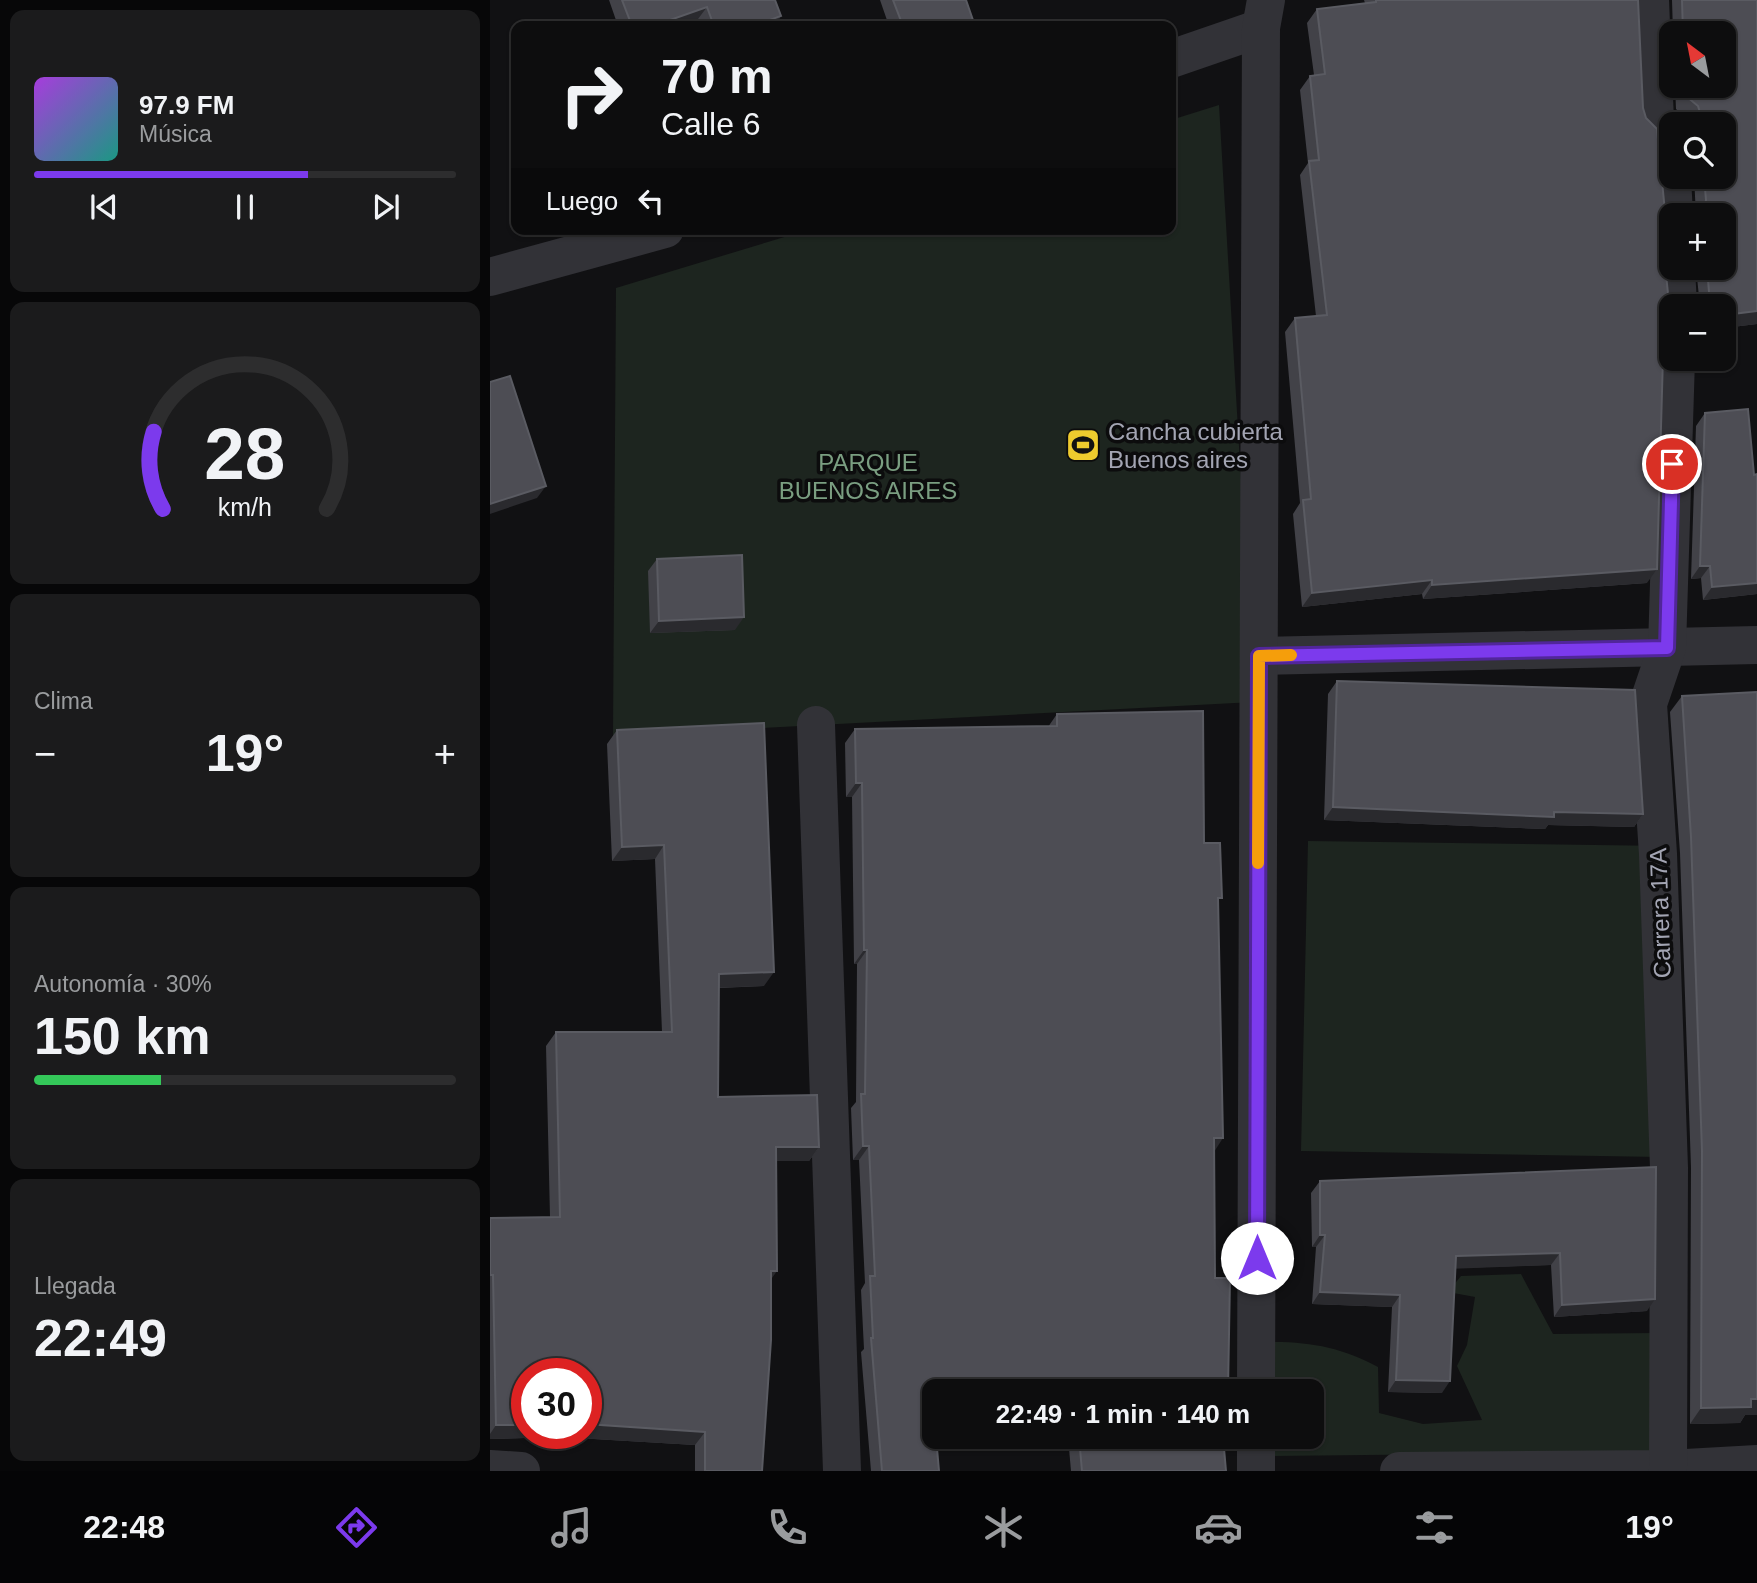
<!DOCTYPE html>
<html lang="es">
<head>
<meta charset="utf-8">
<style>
  body { margin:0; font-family:Helvetica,sans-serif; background:#1b1b1c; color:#f1f3f6; height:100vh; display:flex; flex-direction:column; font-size:26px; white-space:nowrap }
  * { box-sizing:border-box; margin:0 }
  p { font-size:23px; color:#9a9c9e }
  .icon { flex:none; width:38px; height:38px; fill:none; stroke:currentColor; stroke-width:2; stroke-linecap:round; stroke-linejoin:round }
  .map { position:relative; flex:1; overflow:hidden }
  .drawer { display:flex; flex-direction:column; gap:10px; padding:10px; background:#070708; width:490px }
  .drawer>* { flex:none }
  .hud { position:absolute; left:21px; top:21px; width:665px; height:214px; border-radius:14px; box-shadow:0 2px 5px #0004,0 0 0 2px #2d2d2e; background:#0d0d0e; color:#f1f3f6; overflow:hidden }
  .needle { width:46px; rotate:328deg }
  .buttons { position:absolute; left:1169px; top:21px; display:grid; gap:14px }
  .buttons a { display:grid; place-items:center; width:77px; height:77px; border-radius:14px; background:#0d0d0e; box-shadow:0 2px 5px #0004,0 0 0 2px #2d2d2e; font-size:35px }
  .speed { position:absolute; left:21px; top:1358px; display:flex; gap:14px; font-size:35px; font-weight:700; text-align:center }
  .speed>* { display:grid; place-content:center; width:91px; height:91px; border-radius:50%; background:#0d0d0e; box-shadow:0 2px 5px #0004,0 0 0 2px #2d2d2e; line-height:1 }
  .speed .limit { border:10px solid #d22; background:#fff; color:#111 }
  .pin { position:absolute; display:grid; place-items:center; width:60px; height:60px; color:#fff; margin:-30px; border:4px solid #fff; border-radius:50%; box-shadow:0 2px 7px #0007 }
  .me { position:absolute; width:77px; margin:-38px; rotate:0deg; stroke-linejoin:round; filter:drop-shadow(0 0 5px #0008) }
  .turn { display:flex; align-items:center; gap:24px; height:147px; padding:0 35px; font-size:32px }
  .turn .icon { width:91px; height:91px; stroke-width:2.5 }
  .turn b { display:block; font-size:49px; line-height:60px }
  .then { display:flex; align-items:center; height:66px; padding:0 35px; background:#0003; gap:14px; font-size:26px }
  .big { font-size:52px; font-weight:700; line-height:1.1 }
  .drawer .tile { flex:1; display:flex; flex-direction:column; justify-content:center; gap:10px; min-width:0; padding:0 24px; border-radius:14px; background:#1b1b1c }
  .drawer .dial { align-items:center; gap:0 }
  .dial svg { height:182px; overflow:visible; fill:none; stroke:#2d2d2e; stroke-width:7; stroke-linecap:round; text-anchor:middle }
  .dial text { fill:#f1f3f6; stroke:none }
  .song { display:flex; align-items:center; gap:21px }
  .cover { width:84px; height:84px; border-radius:10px; background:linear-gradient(135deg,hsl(280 70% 55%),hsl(170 70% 35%)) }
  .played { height:7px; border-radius:4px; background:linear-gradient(90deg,#7c3aed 65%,#2d2d2e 65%) }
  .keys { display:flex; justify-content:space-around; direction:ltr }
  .heat { display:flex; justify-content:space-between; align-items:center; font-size:38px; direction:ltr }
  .charge { height:10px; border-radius:5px; background:linear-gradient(90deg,#34c759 30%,#2d2d2e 0) }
  .trip { position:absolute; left:432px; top:1379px; width:402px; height:70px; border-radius:14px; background:#0d0d0e; box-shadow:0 2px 5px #0004,0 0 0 2px #2d2d2e; font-weight:700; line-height:70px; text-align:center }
  .dock { display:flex; height:112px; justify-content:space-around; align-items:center; background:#050506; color:#9a9c9e }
  .dock .icon { width:49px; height:49px }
  .dock .selected { color:#7c3aed }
  .dock b { font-size:32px; color:#f1f3f6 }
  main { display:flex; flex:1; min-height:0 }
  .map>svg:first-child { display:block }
  .green { fill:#1d251f }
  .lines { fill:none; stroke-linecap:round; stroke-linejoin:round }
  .street { stroke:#323237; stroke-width:38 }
  .wall { fill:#424248 }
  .shaded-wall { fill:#2a2a2e }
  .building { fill:#4d4d54; stroke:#5a5b62; stroke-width:2 }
  .route-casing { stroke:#51269a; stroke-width:18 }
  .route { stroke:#7c3aed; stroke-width:12 }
  .slow { stroke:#f59e0b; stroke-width:12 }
  .labels { text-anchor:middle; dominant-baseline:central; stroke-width:7; stroke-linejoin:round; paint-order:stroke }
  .poi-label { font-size:24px; fill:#a3a5b3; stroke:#0c0c0d; text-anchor:start }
  .park-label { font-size:24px; fill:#7a9e81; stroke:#0c0c0d }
  .street-label { font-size:24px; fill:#a3a5b3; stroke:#0c0c0d }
</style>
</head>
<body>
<main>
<section class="drawer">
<div class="tile">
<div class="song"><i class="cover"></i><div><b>97.9 FM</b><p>Música</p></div></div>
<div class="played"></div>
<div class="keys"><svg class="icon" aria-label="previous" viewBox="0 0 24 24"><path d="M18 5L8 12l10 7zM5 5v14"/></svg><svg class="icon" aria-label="pause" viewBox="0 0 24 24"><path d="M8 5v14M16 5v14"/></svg><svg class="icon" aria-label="next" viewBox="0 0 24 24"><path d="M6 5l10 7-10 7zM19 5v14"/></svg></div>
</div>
<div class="tile dial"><svg viewBox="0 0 100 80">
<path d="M14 69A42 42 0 1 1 86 69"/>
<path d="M14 69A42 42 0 0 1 10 35" stroke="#7c3aed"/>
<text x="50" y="56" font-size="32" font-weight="700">28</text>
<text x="50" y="72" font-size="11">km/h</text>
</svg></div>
<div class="tile"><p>Clima</p>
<div class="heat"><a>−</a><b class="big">19°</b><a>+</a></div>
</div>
<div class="tile"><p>Autonomía · 30%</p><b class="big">150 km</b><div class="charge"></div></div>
<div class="tile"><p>Llegada</p><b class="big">22:49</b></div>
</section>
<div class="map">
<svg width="1267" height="1471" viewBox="0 0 1267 1471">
  <rect width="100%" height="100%" fill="#111113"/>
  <g class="green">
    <polygon points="729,105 764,702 123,736 126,288 321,229 681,229 681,120"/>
    <polygon points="818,841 1177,846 1170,1157 811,1151"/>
    <path d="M1031,1274L1063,1334L1166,1333V1452L785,1456V1437H822V1391H785V1342C823,1342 855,1349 888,1367L889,1413L933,1424L992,1420L967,1366L977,1345L985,1297L958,1292L971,1276Z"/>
  </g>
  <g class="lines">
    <g class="street">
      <polyline points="1160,0 1165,121 1179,131 1181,167"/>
      <polyline points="681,59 771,28"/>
      <polyline points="1182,177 1184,215"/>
      <polyline points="1186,268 1188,306"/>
      <polyline points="0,277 175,229"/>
      <polyline points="769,656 1267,645"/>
      <polyline points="326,725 352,1471"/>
      <polyline points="766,1391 771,28 776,0"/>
      <polyline points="0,1469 31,1471"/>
      <polyline points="766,1471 766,1437"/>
      <polyline points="909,1471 1178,1469 1267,1464"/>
      <polyline points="1178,1471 1179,1168 1168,854 1158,704 1177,648 1186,359"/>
    </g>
  </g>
  <g class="wall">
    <polygon points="119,0 285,0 291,16 284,26 210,26 208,19 189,26 128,26"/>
    <polygon points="390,0 476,0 485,26 399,26"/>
    <polygon points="874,0 1148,0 1153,108 1175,212 1181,247 1175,249 1174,255 1179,303 1181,306 1181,334 1171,335 1157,583 933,599 932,594 812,607 803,514 810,503 795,332 805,318 826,316 810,175 818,163 810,90 820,76 824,75 817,23 827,9 875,3"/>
    <polygon points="1182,0 1267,0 1267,324 1234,328 1234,306 1210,306 1206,268 1234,268 1234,215 1206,215 1204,177 1234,177 1234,124 1199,124 1198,120 1186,109 1185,86 1234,86 1234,33 1183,33"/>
    <polygon points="1215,413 1264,475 1267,474 1267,594 1213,600 1211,578 1201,579 1206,426"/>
    <polygon points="167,559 245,630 160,633 158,571"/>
    <polygon points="847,681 1153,814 1144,827 1058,825 1055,829 834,820 838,694"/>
    <polygon points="1267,692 1267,1415 1255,1415 1250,1423 1200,1424 1201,1167 1190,853 1180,712 1192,696"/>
    <polygon points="567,714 714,843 728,903 724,1152 725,1278 446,1437 449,1471 381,1471 371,1352 374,1349 371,1290 375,1283 369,1160 363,1160 361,1108 366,1102 367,964 364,964 362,797 356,797 355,743 365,729 558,727"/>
    <polygon points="127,730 274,986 229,988 228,1097 329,1147 319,1161 286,1161 272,1471 205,1471 205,1445 70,1437 0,1439 0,1218 60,1217 56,1046 66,1032 172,1032 165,859 122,861 117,744"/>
    <polygon points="1166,1167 1157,1311 1064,1317 1061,1265 965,1268 952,1393 898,1392 902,1307 822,1304 826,1247 822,1247 821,1193 830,1181"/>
    <polygon points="578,1437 733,1437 736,1471 581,1471"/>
  </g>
  <g class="shaded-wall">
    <polygon points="217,7 208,19 189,26 163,26"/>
    <polygon points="291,16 284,26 263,26"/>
    <polygon points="1181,239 1181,247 1175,249 1177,244"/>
    <polygon points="1267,311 1267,324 1234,328 1234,315"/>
    <polygon points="1181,321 1181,334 1160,336 1170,323"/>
    <polygon points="56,486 47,498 0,514 0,504"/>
    <polygon points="1210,566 1220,566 1211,578 1201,579"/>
    <polygon points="1167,569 1157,583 933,599 942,585"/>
    <polygon points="942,580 932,594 812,607 822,593"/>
    <polygon points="1267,583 1267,594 1213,600 1222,587"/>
    <polygon points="254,617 245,630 160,633 169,621"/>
    <polygon points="366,783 372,783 362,797 356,797"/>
    <polygon points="843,807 1064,812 1153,814 1144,827 1058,825 1055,829 834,820"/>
    <polygon points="174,845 165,859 122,861 132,847"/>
    <polygon points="374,950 377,950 367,964 364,964"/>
    <polygon points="284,972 274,986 220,988 229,974"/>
    <polygon points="724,1138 733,1138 724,1152"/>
    <polygon points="373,1146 379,1146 369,1160 363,1160"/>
    <polygon points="286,1147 329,1147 319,1161 276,1161"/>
    <polygon points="830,1235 835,1235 826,1247 822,1247"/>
    <polygon points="1070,1253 1061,1265 958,1269 966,1256"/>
    <polygon points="281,1271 287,1271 277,1285"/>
    <polygon points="830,1292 910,1295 902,1307 822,1304"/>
    <polygon points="1165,1299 1157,1311 1064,1317 1072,1305"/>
    <polygon points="906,1380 960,1381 952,1393 898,1392"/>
    <polygon points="1261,1399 1267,1399 1267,1415 1255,1415 1250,1423 1200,1424 1211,1408"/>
    <polygon points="96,1424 215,1432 205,1445 70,1437 0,1439 0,1434 6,1425 37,1425 37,1433 96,1433"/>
  </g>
  <g class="building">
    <polygon points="132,0 285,0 291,16 263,26 224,26 217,7 163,26 142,26"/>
    <polygon points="403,0 476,0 485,26 413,26"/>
    <polygon points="886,0 1148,0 1153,108 1156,118 1167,129 1175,212 1181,218 1181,239 1177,244 1174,255 1179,303 1182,306 1181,306 1181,321 1170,323 1173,356 1167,569 942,585 942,580 822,593 813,500 821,499 805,318 837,315 819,161 829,160 820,76 835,74 827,9 886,2"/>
    <polygon points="1192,0 1267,0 1267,311 1234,315 1234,306 1213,306 1217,301 1219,292 1217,268 1234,268 1234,215 1209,215 1213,212 1216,200 1214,177 1234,177 1234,124 1211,124 1211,116 1208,106 1196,96 1196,86 1234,86 1234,33 1193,33"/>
    <polygon points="20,376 56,486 0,504 0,382"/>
    <polygon points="1258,409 1264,475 1267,474 1267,583 1222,587 1220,566 1210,566 1215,413"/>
    <polygon points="252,555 254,617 169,621 167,559"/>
    <polygon points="847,681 1145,690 1153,814 1064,812 1064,817 843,807"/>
    <polygon points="1267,692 1267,1399 1261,1399 1261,1407 1211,1408 1212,1151 1201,837 1192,696"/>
    <polygon points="713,711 714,843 730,843 732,898 728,898 733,1138 724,1138 725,1278 740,1278 738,1391 444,1391 444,1437 446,1437 449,1471 392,1471 381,1338 383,1338 380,1276 385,1276 379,1146 373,1146 371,1094 375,1094 377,950 374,950 372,783 366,783 365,729 567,726 567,714"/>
    <polygon points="274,723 284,972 229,974 228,1097 327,1095 329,1147 286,1147 287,1271 281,1271 281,1340 272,1471 215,1471 215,1432 96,1424 96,1374 37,1374 37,1425 6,1425 3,1275 0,1275 0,1218 70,1217 66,1032 182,1032 174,845 132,847 127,730"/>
    <polygon points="1166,1167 1165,1299 1072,1305 1070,1253 966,1256 960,1381 906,1380 910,1295 830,1292 835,1235 830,1235 830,1181"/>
    <polygon points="589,1437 733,1437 736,1471 592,1471"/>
  </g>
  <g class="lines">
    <g class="route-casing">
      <polyline id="route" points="767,1258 769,656 1177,648 1182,464"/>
    </g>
    <use href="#route" class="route"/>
    <polyline class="slow" points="768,863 769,656 801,655"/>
  </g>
  <defs>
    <g id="stadium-square" transform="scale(1.75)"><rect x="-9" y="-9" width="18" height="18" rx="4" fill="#eecb2e" stroke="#0c0c0d"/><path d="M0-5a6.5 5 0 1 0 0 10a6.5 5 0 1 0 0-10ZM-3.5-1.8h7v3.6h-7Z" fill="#111"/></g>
  </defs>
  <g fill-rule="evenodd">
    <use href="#stadium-square" x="593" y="445"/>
  </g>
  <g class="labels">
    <g class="poi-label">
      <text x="618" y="431">Cancha cubierta<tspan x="618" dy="28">Buenos aires</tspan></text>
    </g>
    <g class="park-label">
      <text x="378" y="462">PARQUE<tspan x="378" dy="28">BUENOS AIRES</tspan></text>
    </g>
    <g class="street-label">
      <text transform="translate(1170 913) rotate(-92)">Carrera 17A</text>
    </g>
  </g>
</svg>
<div class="buttons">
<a><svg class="needle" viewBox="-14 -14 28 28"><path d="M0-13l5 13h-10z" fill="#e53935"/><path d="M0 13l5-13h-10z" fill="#9a9c9e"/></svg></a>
<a><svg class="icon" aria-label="search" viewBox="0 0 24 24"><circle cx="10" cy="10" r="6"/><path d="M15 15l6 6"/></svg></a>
<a>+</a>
<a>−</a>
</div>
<div class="speed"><div class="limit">30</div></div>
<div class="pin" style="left:1182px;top:464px;background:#d93025"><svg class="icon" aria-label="arrive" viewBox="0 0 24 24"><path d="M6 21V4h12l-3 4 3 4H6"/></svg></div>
<svg class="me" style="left:767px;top:1258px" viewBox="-20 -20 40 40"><circle r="19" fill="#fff"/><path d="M0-13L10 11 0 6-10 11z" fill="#7c3aed"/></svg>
<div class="trip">22:49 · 1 min · 140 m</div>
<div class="hud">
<div class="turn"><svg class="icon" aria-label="right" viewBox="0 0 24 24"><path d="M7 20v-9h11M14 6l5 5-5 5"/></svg><div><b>70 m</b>Calle 6</div></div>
<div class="then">Luego<svg class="icon" aria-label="left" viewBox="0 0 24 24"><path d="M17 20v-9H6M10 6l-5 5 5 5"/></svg></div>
</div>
</div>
</main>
<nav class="dock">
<b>22:48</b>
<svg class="icon selected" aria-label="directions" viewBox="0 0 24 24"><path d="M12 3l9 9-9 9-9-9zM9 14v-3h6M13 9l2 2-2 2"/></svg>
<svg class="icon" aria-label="music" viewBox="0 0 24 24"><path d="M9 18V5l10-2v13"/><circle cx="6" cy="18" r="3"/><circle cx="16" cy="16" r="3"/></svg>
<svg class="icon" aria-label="phone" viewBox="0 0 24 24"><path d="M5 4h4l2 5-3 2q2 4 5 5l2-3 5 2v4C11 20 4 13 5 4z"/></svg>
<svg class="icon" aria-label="climate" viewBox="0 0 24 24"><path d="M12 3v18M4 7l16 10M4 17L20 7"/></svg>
<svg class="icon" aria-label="car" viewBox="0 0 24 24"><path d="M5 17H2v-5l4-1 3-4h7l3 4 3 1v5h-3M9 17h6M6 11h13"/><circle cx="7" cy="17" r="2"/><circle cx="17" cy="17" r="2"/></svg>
<svg class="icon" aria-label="filters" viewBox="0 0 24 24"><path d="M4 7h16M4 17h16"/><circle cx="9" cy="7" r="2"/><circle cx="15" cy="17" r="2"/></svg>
<b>19°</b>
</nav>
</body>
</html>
